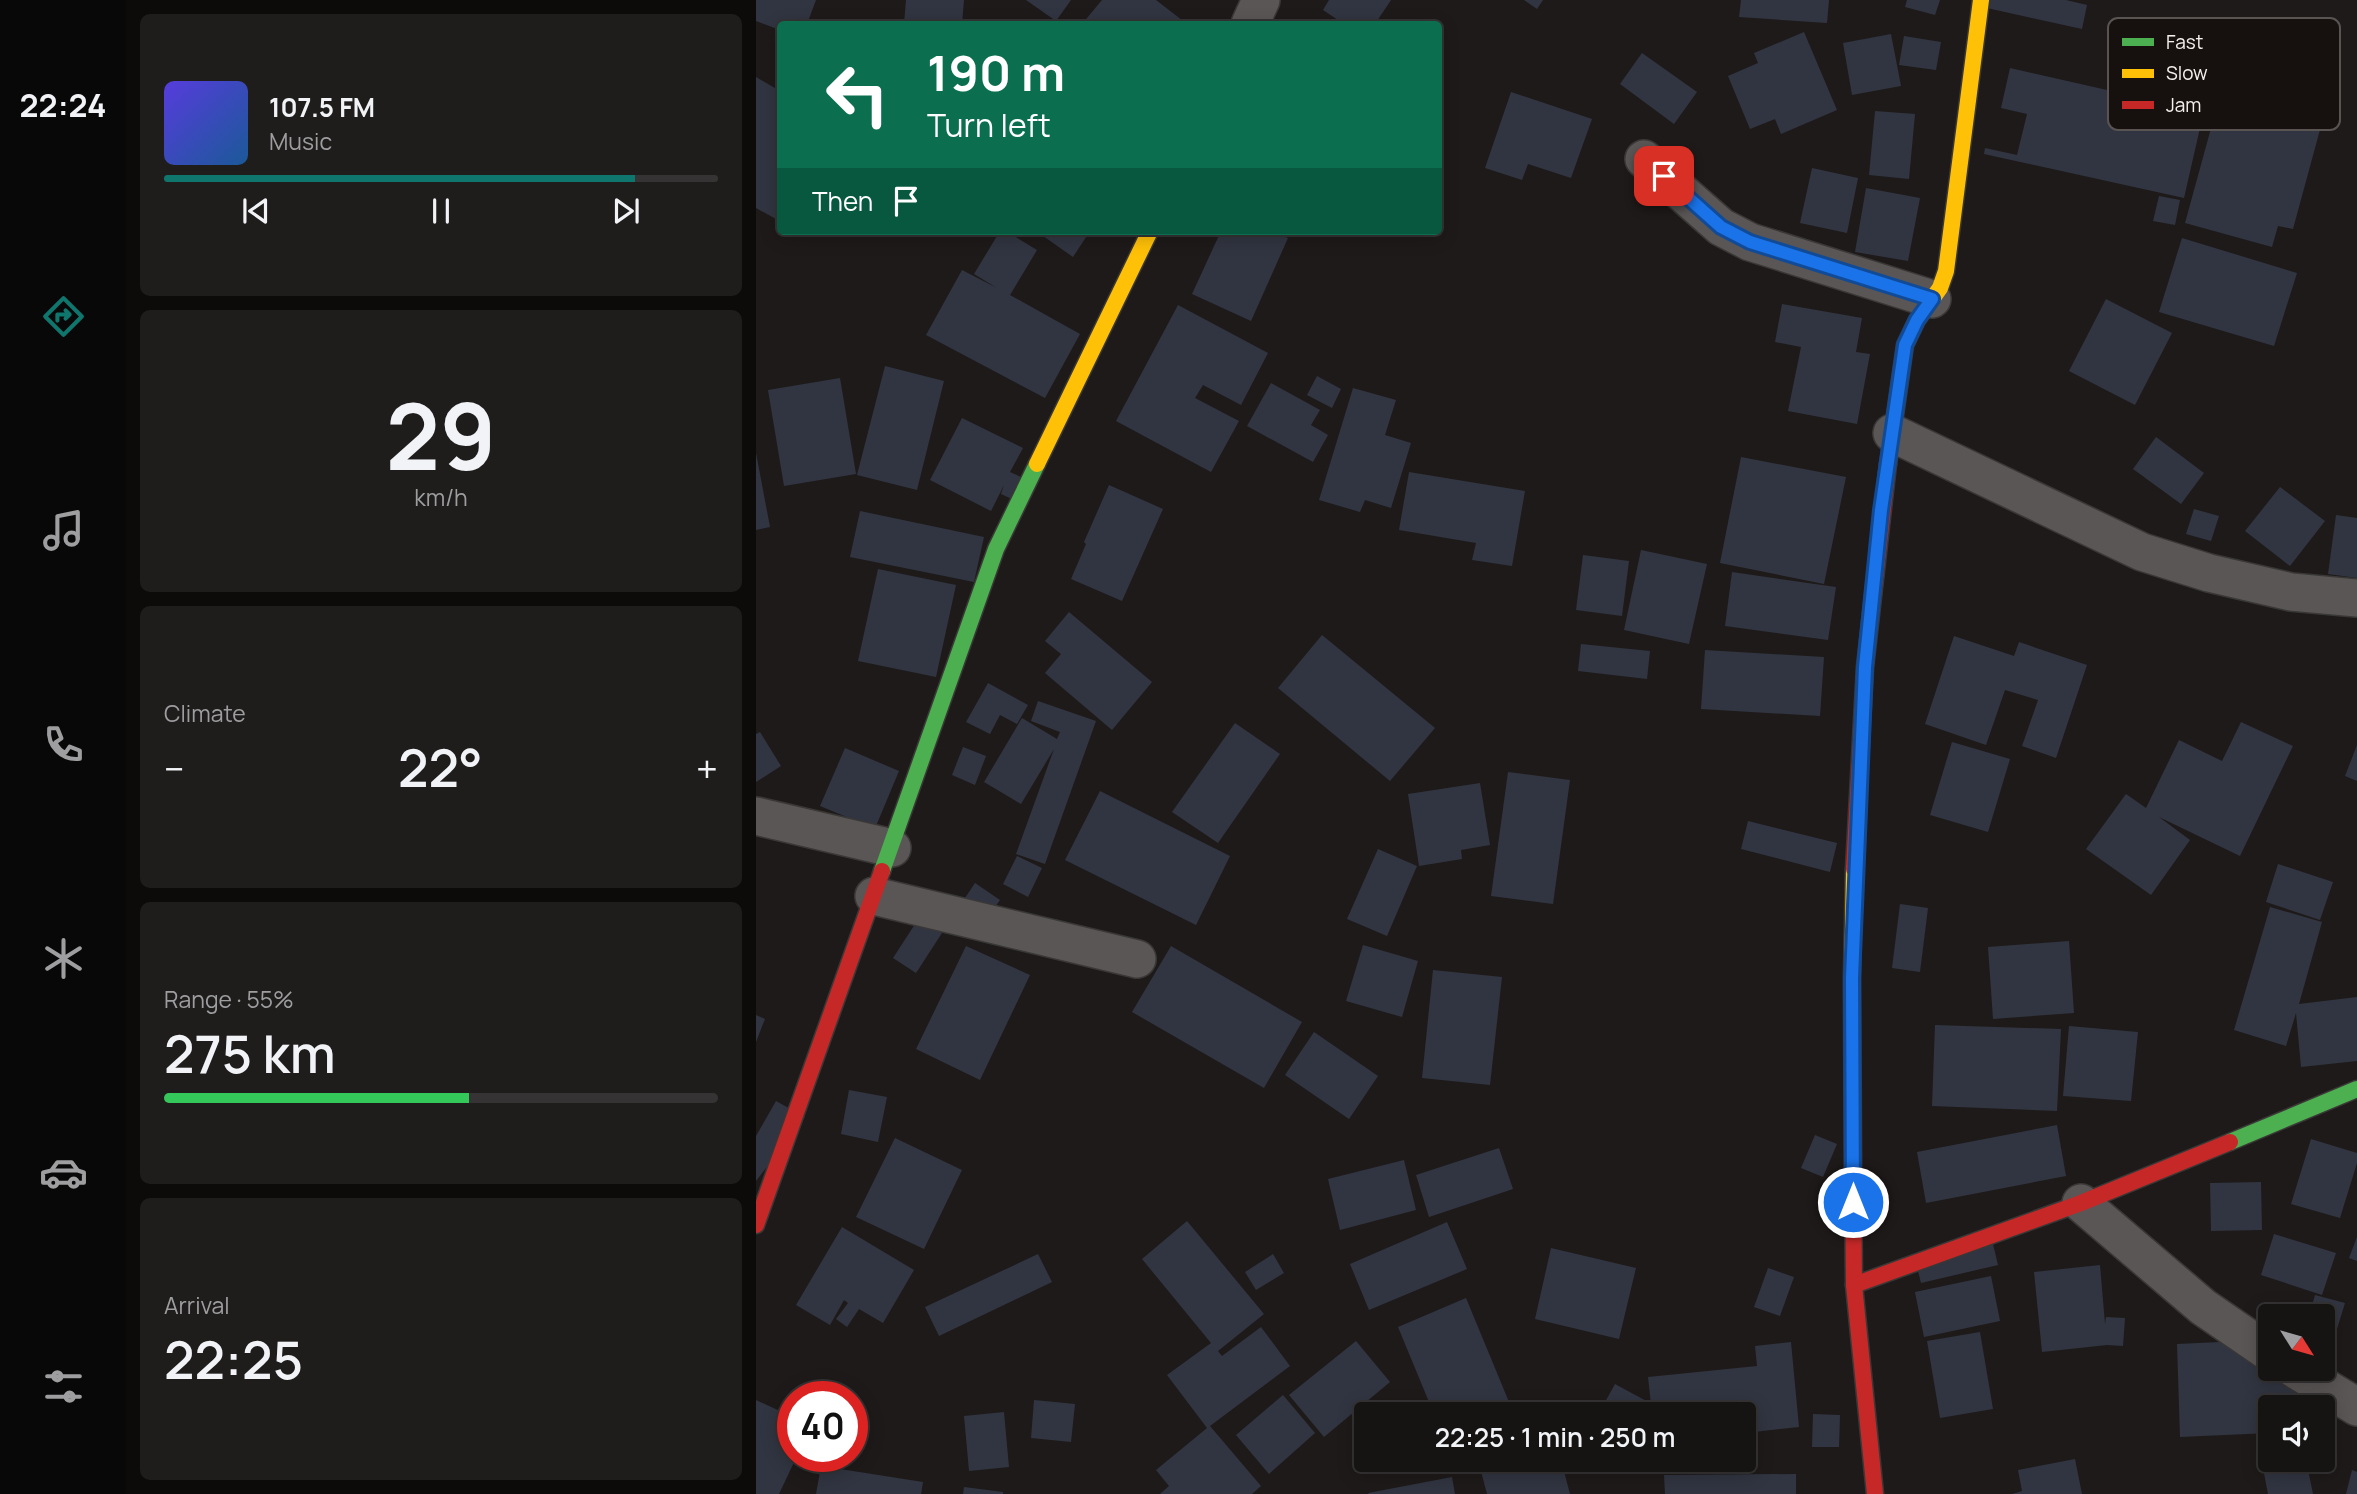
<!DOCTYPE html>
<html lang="en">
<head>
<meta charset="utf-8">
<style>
  body { margin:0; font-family:Manrope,sans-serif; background:#1f1d1c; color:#f1f3f6; height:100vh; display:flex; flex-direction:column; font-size:26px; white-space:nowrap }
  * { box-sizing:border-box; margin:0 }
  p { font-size:23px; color:#9e9ea0 }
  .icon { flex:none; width:38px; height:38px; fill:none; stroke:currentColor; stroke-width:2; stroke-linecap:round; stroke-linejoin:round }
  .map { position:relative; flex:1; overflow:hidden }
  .drawer { display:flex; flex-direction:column; gap:14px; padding:14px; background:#0c0b0a; width:630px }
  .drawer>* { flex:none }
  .top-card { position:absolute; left:21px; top:21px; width:665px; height:214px; border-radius:7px; box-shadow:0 4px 18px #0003,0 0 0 2px #353333; background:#0b6e4f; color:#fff; overflow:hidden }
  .needle { width:46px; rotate:127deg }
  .buttons { position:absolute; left:1502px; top:1304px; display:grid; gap:14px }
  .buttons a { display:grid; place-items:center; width:77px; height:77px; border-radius:7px; background:#161413; box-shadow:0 4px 18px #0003,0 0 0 2px #353333; font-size:35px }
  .speed { position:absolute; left:21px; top:1381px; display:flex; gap:14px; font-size:35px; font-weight:700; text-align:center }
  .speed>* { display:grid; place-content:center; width:91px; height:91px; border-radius:50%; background:#161413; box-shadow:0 4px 18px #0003,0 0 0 2px #353333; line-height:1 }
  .speed .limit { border:10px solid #d22; background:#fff; color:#111 }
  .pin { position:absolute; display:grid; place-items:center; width:60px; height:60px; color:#fff; margin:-30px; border-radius:14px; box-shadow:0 4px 10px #0006 }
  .me { position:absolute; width:77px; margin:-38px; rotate:0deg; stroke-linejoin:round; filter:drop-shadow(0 0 5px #0008) }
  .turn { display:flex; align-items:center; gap:24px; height:147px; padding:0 35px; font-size:32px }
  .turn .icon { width:91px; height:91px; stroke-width:2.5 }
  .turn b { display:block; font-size:49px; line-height:60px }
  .then { display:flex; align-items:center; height:66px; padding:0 35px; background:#0003; gap:14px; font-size:26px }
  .big { font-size:52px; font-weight:600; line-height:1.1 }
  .drawer .widget { flex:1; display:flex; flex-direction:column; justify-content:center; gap:10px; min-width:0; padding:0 24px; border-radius:10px; background:#1f1d1c }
  .drawer .dial { align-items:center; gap:0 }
  .dial b { font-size:91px; line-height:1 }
  .song { display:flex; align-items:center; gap:21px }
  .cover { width:84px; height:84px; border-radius:10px; background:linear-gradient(135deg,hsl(250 70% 55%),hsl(210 70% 35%)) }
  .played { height:7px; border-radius:4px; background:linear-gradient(90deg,#0f766e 85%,#353333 85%) }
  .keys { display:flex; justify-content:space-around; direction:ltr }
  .heat { display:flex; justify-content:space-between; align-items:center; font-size:38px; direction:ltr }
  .charge { height:10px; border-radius:5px; background:linear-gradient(90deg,#34c759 55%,#353333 0) }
  .trip { position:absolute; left:598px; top:1402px; width:402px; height:70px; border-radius:7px; background:#161413; box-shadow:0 4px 18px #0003,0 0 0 2px #353333; font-weight:600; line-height:70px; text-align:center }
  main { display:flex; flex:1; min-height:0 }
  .menu { display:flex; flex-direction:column; width:126px; justify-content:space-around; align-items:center; background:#090808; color:#9e9ea0 }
  .menu .icon { width:49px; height:49px }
  .menu .selected { color:#0f766e }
  .menu b { font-size:32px; color:#f1f3f6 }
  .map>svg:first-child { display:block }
  .building { fill:#313541 }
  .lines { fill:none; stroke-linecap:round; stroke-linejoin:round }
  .street-casing { stroke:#3a3837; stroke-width:40 }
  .fast-casing { stroke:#3a3837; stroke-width:19 }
  .slow-casing { stroke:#3a3837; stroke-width:19 }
  .jam-casing { stroke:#3a3837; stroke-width:19 }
  .street { stroke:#5a5655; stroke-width:37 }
  .fast { stroke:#4caf50; stroke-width:16 }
  .slow { stroke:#ffc107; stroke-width:16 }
  .jam { stroke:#c62828; stroke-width:16 }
  .route-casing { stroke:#114b97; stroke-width:18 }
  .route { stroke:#1a73e8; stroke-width:12 }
  .key { fill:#16100f; stroke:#595352; stroke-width:2 }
  .key-label { font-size:19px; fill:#f5f0ee }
</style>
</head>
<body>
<main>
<nav class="menu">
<b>22:24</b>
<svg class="icon selected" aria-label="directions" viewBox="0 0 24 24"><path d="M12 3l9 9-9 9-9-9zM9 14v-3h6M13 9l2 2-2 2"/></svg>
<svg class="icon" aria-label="music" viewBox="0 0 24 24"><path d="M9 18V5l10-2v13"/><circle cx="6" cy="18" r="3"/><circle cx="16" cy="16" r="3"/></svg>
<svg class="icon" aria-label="phone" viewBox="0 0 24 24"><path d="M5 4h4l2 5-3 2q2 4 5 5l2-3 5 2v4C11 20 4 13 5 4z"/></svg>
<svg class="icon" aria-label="climate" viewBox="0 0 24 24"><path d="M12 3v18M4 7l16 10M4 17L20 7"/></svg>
<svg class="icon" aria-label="car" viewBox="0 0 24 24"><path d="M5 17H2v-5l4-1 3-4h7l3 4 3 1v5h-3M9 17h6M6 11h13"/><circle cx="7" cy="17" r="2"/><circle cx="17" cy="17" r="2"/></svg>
<svg class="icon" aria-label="filters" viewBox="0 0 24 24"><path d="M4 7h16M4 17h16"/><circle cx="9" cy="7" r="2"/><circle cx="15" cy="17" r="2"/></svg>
</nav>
<section class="drawer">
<div class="widget">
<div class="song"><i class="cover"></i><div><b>107.5 FM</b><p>Music</p></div></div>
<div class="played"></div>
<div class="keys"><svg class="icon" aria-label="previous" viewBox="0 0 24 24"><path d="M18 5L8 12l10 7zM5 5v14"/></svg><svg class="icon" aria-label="pause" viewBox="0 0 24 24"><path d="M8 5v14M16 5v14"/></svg><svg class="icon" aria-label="next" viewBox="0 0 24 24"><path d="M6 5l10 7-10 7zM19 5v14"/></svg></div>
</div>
<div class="widget dial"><b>29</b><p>km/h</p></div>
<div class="widget"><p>Climate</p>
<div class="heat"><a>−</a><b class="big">22°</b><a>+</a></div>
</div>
<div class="widget"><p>Range · 55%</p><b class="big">275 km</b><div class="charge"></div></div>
<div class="widget"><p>Arrival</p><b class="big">22:25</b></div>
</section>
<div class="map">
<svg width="1601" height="1494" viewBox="0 0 1601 1494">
  <rect width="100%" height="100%" fill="#1e1a19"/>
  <g class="building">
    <polygon points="0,0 60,0 51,24 24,24 24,30 0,21"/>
    <polygon points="150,0 208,0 206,24 148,24"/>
    <polygon points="270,0 315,0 300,21"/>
    <polygon points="346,0 400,0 431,24 326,24"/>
    <polygon points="573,0 635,0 619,24 588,24 567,10"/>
    <polygon points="768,0 787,0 781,9"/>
    <polygon points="985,0 1073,0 1071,23 983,17"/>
    <polygon points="1151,0 1184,0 1179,15 1149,7"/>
    <polygon points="1233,0 1310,0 1331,5 1326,29 1231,8"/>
    <polygon points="1048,32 1081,110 1025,134 1019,119 994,129 972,76 1002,63 998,53"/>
    <polygon points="1135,34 1145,86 1096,95 1087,43"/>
    <polygon points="1148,36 1185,42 1180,70 1143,65"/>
    <polygon points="886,53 941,92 918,124 864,84"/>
    <polygon points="1254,68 1373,95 1369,112 1444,128 1428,198 1228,154 1229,148 1261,155 1271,114 1245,108"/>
    <polygon points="0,77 24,91 24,211 20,219 0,208"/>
    <polygon points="755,92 836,119 815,178 772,164 766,180 729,168"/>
    <polygon points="1463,99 1565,126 1537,229 1522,226 1516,247 1429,223"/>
    <polygon points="1119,111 1159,114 1153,179 1113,175"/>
    <polygon points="1056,168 1102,178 1091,233 1044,223"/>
    <polygon points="1110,188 1164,198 1152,261 1099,252"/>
    <polygon points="1403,196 1424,200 1419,225 1397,221"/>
    <polygon points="244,231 250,231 281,250 254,295 324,334 289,398 170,335 206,270 241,288 218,274"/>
    <polygon points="280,231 334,231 317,257"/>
    <polygon points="465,231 516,231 532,238 495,321 436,294"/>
    <polygon points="1426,238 1541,273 1518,346 1403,312"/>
    <polygon points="1350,299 1416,333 1379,405 1313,371"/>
    <polygon points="1026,304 1106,318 1100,352 1114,354 1101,424 1032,411 1045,347 1019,342"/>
    <polygon points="422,305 512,353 485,405 447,385 439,398 483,421 455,472 360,421"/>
    <polygon points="129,366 188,381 161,490 101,475"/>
    <polygon points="561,376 585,389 576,408 551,395"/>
    <polygon points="84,378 100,474 28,486 12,390"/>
    <polygon points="515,383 564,410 555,425 572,435 557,462 491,426"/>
    <polygon points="597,388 640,400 629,435 655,443 635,508 609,500 604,512 563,500"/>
    <polygon points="206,418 267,448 254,472 274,481 264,503 245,494 248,485 235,511 174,480"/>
    <polygon points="1400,437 1448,473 1425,504 1377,469"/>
    <polygon points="0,453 14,527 0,530"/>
    <polygon points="985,457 1090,477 1068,584 964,563"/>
    <polygon points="653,472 769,491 756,566 716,560 720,543 643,530"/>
    <polygon points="353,485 407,509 366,601 315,579 330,544 328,542"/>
    <polygon points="1524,487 1569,521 1534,566 1489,531"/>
    <polygon points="1438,509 1463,516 1455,541 1430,534"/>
    <polygon points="104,511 228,537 218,582 94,557"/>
    <polygon points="1580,515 1601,518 1601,578 1572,574"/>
    <polygon points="885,550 951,564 933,644 868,630"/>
    <polygon points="827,555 873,561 866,616 820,610"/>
    <polygon points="122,569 200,585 180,677 102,661"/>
    <polygon points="976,572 1080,587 1072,640 969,626"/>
    <polygon points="313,612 396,682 356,730 289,673 305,654 289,641"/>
    <polygon points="566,635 679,728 634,781 522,688"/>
    <polygon points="1198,636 1258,656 1263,642 1331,665 1300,758 1266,746 1282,700 1249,690 1230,745 1169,724"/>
    <polygon points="825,644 894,651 891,679 822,671"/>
    <polygon points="949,650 1068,657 1064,716 945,709"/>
    <polygon points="232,683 272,705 261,724 244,715 234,734 210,722"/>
    <polygon points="282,701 340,721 289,864 260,854 298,749 265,804 228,782 266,718 301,739 304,732 275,721"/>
    <polygon points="1485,722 1537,746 1484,856 1403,817 1434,840 1395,895 1330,849 1370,794 1390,808 1423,740 1466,761"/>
    <polygon points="479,723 524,754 462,843 416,812"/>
    <polygon points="4,732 25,766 0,782 0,734"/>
    <polygon points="1196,742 1254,759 1232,832 1174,815"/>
    <polygon points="1601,745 1601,781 1589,776"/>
    <polygon points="207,747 230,756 219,785 196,775"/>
    <polygon points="89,748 143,771 110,850 110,825 64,806"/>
    <polygon points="752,772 814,780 797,904 735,896"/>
    <polygon points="724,783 734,845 705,850 706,859 663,866 652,794"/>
    <polygon points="344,791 474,856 440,925 309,860"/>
    <polygon points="992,821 1081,843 1074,872 985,849"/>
    <polygon points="622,849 661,866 631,936 591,919"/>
    <polygon points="261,856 286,868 272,897 247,884"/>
    <polygon points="1522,864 1577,882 1564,920 1510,902"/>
    <polygon points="219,883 244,900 234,914 209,898"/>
    <polygon points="1144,904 1172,908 1164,972 1136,968"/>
    <polygon points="1514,907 1566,922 1543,1004 1601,997 1601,1061 1545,1067 1540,1013 1530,1046 1478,1030"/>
    <polygon points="163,918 186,933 160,973 137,958"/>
    <polygon points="1313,941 1318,1013 1237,1019 1232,947"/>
    <polygon points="607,945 662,961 646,1017 590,1001"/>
    <polygon points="210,946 274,975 224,1080 160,1049"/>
    <polygon points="415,946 546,1022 508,1088 376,1012"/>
    <polygon points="677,970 746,977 734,1085 666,1078"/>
    <polygon points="0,1015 9,1019 0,1042"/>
    <polygon points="1179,1025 1305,1029 1301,1111 1176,1106"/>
    <polygon points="1313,1026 1382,1032 1375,1101 1307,1096"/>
    <polygon points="558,1032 622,1076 593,1119 529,1075"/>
    <polygon points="93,1090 131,1097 122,1142 85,1134"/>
    <polygon points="20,1101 49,1117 0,1181 0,1136"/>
    <polygon points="1301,1125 1310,1176 1170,1203 1161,1152"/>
    <polygon points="1059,1135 1081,1144 1067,1177 1045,1168"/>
    <polygon points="139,1138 206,1170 168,1249 100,1217"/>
    <polygon points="1555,1139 1601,1153 1601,1163 1584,1218 1535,1204"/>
    <polygon points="743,1148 757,1189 673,1217 660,1175"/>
    <polygon points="648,1160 660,1210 584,1230 572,1179"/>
    <polygon points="1505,1182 1506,1230 1455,1231 1454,1183"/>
    <polygon points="431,1221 508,1314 462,1351 466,1356 505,1327 534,1366 454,1426 505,1486 496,1494 404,1494 413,1486 400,1470 451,1428 411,1375 455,1343 386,1259"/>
    <polygon points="691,1222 711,1269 613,1310 594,1264"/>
    <polygon points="86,1227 158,1270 127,1323 103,1309 91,1327 80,1319 92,1303 88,1300 74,1325 40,1305"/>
    <polygon points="1518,1234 1580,1253 1566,1295 1505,1275"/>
    <polygon points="1601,1237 1601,1261 1593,1258"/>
    <polygon points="1236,1240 1242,1265 1165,1283 1159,1259"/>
    <polygon points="795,1248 880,1268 863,1339 779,1319"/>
    <polygon points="282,1254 296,1282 183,1336 169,1307"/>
    <polygon points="517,1254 528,1273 500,1290 489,1272"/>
    <polygon points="1344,1265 1349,1324 1350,1317 1369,1318 1367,1346 1351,1345 1286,1352 1278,1272"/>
    <polygon points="1012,1268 1038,1277 1024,1316 998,1307"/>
    <polygon points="1235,1276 1244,1321 1168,1337 1159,1292"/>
    <polygon points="1559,1295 1589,1303 1581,1329 1566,1325 1566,1316 1553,1316"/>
    <polygon points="710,1298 753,1402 725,1414 678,1414 642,1327"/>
    <polygon points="1224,1332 1237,1409 1184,1418 1171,1341"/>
    <polygon points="600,1341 634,1382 568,1437 533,1395"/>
    <polygon points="1486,1341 1543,1368 1544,1407 1514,1407 1514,1433 1424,1437 1421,1344"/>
    <polygon points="1035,1342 1043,1427 989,1433 989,1414 896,1414 892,1377 1001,1366 999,1346"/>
    <polygon points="859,1384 894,1403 888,1414 843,1413"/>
    <polygon points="527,1395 559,1433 513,1474 480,1435"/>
    <polygon points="0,1400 37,1417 37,1456 41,1456 23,1494 0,1494"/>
    <polygon points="278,1400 319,1404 315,1442 275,1438"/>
    <polygon points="248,1412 253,1467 213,1471 208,1416"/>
    <polygon points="1057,1414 1084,1415 1083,1447 1056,1447"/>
    <polygon points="1319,1459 1326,1494 1256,1494 1266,1491 1262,1470"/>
    <polygon points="722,1460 805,1460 814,1494 731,1494"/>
    <polygon points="1550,1460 1557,1494 1512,1494 1507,1468"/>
    <polygon points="65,1466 167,1482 165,1494 60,1494"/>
    <polygon points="1596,1470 1601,1472 1601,1494 1590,1494"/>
    <polygon points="1040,1474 1040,1494 909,1494 908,1475"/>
    <polygon points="696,1477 699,1494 613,1494 612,1493"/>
    <polygon points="208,1487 247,1492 247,1494 207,1494"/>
  </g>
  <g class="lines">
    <g class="street-casing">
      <g id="street">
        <polyline points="494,24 505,0"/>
        <polyline points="888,159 965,227 994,242 1176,299"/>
        <polyline points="1136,433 1386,552 1453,573 1535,592 1601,598"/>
        <polyline points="0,816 136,848"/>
        <polyline points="118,896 381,959"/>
        <polyline points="1325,1203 1447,1307 1514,1353"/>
        <polyline points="1537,1368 1601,1407"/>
      </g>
    </g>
    <g class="fast-casing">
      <g id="fast">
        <polyline points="126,871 240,549 281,464"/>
        <polyline points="1474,1142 1601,1089"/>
      </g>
    </g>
    <g class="slow-casing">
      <g id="slow">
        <polyline points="281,464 394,231"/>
        <polyline points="1132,464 1149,345 1161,320 1184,288 1190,271 1225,0"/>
        <polyline points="1097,1171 1096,978 1098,869"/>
      </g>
    </g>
    <g class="jam-casing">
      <g id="jam">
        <polyline points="1098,869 1109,667 1132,464"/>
        <polyline points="1097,1171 1098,1285 1119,1494"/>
        <polyline points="0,1225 126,871"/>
        <polyline points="1098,1285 1325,1203 1474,1142"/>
      </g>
    </g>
    <use href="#street" class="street"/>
    <use href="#fast" class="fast"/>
    <use href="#slow" class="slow"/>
    <use href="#jam" class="jam"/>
  </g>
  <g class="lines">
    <g class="route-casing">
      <polyline id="route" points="908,176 965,227 994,242 1176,299 1161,320 1149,345 1125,510 1109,667 1096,978 1097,1202"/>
    </g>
    <use href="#route" class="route"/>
  </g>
  <rect x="1352" y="18" width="232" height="112" rx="10" class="key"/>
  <rect x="1366" y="38" width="32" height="8" fill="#4caf50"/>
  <rect x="1366" y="69" width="32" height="9" fill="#ffc107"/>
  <rect x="1366" y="101" width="32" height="8" fill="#c62828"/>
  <g class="key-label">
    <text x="1410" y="49">Fast</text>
    <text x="1410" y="80">Slow</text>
    <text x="1410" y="112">Jam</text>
  </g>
</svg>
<div class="buttons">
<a><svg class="needle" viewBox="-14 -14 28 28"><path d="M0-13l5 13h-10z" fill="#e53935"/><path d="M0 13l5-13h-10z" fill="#9e9ea0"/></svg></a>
<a><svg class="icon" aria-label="sound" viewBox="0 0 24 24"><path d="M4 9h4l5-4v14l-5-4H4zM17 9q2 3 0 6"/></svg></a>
</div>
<div class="speed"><div class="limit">40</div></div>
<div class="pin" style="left:908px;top:176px;background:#d93025"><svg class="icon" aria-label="arrive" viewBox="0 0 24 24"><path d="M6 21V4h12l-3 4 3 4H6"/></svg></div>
<svg class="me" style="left:1097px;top:1202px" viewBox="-20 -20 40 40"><circle r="17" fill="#1a73e8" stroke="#fff" stroke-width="3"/><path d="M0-11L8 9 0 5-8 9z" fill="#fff"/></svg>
<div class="trip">22:25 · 1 min · 250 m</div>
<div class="top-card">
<div class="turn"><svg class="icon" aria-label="left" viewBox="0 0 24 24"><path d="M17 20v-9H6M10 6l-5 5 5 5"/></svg><div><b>190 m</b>Turn left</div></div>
<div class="then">Then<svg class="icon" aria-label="arrive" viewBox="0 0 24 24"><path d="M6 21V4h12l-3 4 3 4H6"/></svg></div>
</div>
</div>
</main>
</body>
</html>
